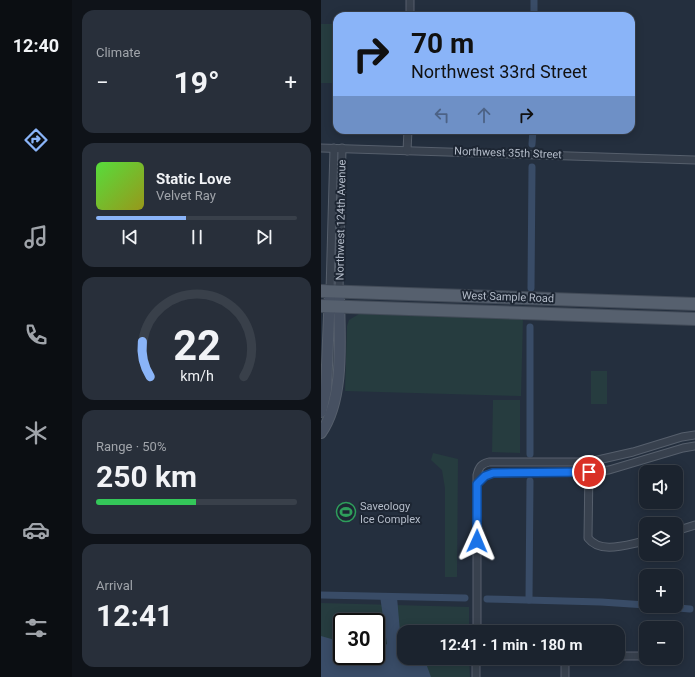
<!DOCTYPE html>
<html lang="en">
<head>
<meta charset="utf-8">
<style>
  body { margin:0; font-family:Roboto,sans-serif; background:#282f3a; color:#f1f3f6; height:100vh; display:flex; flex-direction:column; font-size:15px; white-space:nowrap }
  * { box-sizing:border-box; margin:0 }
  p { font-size:13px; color:#a0a4aa }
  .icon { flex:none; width:22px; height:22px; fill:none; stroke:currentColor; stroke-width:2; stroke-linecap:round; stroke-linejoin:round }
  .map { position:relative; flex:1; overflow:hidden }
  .details { display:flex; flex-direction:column; gap:10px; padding:10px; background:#0f1319; width:249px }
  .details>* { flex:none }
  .top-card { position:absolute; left:12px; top:12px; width:302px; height:122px; border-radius:12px; box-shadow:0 2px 10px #0003,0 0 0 1px #39404a; background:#8ab4f8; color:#111; overflow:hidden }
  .controls { position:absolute; left:318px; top:465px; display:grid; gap:8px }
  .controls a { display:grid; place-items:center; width:44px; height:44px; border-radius:8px; background:#1b232e; box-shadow:0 2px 10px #0003,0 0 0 1px #39404a; font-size:20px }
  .speed { position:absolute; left:12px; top:613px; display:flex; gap:8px; font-size:20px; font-weight:700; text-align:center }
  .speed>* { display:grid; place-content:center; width:52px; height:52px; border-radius:50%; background:#1b232e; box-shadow:0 2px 10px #0003,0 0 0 1px #39404a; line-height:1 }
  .speed .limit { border:2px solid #111; border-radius:6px; background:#fff; color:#111 }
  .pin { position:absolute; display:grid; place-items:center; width:34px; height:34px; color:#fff; margin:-17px; border:2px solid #fff; border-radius:50%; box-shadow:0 1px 4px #0007 }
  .me { position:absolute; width:44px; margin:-22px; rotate:1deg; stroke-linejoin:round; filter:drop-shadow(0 0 3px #0008) }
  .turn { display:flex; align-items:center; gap:14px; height:84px; padding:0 12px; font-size:18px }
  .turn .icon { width:52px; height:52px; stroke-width:2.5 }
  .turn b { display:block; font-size:28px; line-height:34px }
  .lanes { display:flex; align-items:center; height:38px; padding:0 12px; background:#0003; justify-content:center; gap:20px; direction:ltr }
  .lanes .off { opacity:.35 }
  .big { font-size:30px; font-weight:700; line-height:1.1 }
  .details .card { flex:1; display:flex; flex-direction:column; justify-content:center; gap:6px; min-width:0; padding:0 14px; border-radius:12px; background:#282f3a }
  .details .dial { align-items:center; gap:0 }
  .dial svg { height:104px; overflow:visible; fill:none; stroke:#39404a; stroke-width:7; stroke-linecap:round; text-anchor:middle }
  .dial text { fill:#f1f3f6; stroke:none }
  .song { display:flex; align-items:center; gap:12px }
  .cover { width:48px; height:48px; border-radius:6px; background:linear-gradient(135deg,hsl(110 70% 55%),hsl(60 70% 35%)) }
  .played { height:4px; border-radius:2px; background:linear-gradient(90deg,#8ab4f8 45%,#39404a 45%) }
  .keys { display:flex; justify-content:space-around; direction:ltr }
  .heat { display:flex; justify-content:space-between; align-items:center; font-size:22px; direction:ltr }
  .charge { height:6px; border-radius:3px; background:linear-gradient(90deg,#34c759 50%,#39404a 0) }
  .trip { position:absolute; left:76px; top:625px; width:228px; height:40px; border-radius:12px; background:#1b232e; box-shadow:0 2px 10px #0003,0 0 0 1px #39404a; font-weight:700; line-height:40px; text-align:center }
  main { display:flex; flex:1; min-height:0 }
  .menu { display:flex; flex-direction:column; width:72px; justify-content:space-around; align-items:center; background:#0b0e12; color:#a0a4aa }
  .menu .icon { width:28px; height:28px }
  .menu .current { color:#8ab4f8 }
  .menu b { font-size:18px; color:#f1f3f6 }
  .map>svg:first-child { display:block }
  .green { fill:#263c3f; fill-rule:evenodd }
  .water { fill:#394c67 }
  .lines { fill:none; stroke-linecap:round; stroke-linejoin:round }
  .canal { stroke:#394c67; stroke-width:7 }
  .street-casing { stroke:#565f6c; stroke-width:9 }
  .secondary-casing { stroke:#565f6c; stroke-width:12 }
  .primary-casing { stroke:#414a57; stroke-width:14 }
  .street { stroke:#38414e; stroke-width:7 }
  .secondary { stroke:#465061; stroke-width:10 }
  .primary { stroke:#56606e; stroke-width:12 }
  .route-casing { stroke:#114b97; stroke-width:10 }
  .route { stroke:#1a73e8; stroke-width:7 }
  .labels { text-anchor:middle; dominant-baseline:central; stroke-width:4; stroke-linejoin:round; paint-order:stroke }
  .street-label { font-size:11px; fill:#b4bcc9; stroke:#1d2633 }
  .poi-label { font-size:11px; fill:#b4bcc9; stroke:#1d2633; text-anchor:start }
</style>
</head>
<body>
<main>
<nav class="menu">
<b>12:40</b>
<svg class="icon current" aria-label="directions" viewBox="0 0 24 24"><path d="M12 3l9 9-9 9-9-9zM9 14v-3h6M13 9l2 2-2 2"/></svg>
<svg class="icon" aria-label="music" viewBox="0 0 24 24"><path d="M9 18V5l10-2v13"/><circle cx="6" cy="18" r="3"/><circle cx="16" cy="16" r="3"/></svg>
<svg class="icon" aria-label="phone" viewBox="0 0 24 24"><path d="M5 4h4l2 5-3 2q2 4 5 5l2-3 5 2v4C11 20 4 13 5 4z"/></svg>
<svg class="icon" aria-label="climate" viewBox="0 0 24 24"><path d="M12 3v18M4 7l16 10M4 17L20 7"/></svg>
<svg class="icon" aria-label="car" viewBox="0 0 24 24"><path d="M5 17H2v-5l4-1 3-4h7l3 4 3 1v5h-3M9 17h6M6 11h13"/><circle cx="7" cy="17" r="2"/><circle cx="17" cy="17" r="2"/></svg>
<svg class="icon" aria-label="filters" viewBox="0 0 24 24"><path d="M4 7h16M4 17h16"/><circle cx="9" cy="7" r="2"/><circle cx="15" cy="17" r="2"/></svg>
</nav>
<section class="details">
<div class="card"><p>Climate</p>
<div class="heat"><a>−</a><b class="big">19°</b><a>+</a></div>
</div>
<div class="card">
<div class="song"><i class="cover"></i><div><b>Static Love</b><p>Velvet Ray</p></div></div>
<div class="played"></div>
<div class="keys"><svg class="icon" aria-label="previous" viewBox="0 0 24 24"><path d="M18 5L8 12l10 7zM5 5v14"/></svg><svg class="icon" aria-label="pause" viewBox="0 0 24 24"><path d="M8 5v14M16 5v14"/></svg><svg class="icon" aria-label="next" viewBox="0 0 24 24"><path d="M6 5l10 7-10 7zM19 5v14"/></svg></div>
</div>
<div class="card dial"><svg viewBox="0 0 100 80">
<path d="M14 69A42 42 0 1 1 86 69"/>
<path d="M14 69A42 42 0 0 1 8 42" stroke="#8ab4f8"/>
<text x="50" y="56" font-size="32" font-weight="700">22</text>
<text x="50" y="72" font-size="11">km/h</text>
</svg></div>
<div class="card"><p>Range · 50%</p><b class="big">250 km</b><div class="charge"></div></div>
<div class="card"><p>Arrival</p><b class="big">12:41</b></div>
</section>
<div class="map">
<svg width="374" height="677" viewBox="0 0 374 677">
  <rect width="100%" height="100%" fill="#242f3e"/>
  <g class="green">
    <rect x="0" y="24" width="16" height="59"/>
    <polygon points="38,314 202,319 200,396 24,391 26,326 28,320"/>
    <rect x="270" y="371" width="16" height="33"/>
    <polygon points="172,400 199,400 199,453 171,452"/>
    <polygon points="112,453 137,459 136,577 124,577 124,488 121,470 110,460"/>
    <path d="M0,603L148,607V632H83V658H148L149,677H0ZM21,622H55V656H21Z"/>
  </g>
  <polygon class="water" points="59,596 76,597 80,643 83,644 83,658 103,658 110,677 0,677 0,636 21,642 21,656 55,656 55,650 66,644"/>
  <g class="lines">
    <g class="canal">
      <polyline points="213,16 213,0"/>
      <polyline points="211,144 212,130"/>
      <polyline points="210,288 211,167"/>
      <polyline points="209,454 209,327"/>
      <polyline points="0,595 144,598"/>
      <polyline points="166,599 280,602 325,605"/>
      <polyline points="208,600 209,481"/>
      <polyline points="333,606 369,609"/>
    </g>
    <g class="street-casing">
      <g id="street">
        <polyline points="89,16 89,0"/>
        <polyline points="0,148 374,160"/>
        <polyline points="86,151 87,130"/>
        <polyline points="9,291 13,148"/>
        <polyline points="18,291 21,148"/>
        <path d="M268,468L267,538C280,555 307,544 325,541"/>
        <polyline points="156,484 163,476 172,473 268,472 288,470 362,448 374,446"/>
        <polyline points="355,531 374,525"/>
        <path d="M156,632V475C158,467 160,464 168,462H268L312,452L361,437L374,435"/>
        <polyline points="297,656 325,656"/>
        <polyline points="230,658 244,661 273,658"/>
        <polyline points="348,658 356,660"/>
        <polyline points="244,661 244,677"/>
        <polyline points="155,677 155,658"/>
      </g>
    </g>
    <g class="secondary-casing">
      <g id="secondary">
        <polyline points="0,412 5,390 9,291"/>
        <path d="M0,433C25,397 18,334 18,291"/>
      </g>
    </g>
    <g class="primary-casing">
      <g id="primary">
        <polyline points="0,291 374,304"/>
        <polyline points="0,306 374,319"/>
      </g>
    </g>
    <use href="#street" class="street"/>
    <use href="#secondary" class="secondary"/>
    <use href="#primary" class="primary"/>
  </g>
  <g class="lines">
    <g class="route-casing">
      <polyline id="route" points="156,541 156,484 164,476 172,473 268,472"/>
    </g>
    <use href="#route" class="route"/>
  </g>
  <defs>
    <g id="stadium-ring" transform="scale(1)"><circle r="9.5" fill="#1d2633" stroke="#2e9e5b" stroke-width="1.5"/><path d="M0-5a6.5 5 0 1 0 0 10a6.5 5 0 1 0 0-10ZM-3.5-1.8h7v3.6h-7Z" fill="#2e9e5b"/></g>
  </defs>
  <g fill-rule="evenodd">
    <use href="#stadium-ring" x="25" y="512"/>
  </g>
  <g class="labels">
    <g class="street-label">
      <text transform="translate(187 153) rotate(2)">Northwest 35th Street</text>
      <text transform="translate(20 220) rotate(-89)">Northwest 124th Avenue</text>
      <text transform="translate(187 297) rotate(2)">West Sample Road</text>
    </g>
    <g class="poi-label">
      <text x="39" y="506">Saveology<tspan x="39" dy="13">Ice Complex</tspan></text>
    </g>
  </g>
</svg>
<div class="controls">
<a><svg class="icon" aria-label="sound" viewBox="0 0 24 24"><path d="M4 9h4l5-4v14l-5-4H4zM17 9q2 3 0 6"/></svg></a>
<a><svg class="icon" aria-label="layers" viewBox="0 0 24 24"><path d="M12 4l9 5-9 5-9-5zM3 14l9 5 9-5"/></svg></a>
<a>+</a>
<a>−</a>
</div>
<div class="speed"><div class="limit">30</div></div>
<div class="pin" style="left:268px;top:472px;background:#d93025"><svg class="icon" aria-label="arrive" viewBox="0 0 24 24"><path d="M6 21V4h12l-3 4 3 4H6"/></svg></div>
<svg class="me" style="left:156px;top:541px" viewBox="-20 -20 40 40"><path d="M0-17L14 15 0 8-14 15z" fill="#1a73e8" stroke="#fff" stroke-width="4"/></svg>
<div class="trip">12:41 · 1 min · 180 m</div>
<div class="top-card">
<div class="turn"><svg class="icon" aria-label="right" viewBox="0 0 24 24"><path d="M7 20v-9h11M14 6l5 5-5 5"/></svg><div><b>70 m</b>Northwest 33rd Street</div></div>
<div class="lanes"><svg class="icon off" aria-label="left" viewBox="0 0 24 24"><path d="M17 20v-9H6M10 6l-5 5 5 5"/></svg><svg class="icon off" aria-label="ahead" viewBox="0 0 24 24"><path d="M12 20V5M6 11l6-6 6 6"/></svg><svg class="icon" aria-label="right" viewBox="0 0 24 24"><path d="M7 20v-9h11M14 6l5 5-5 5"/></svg></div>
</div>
</div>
</main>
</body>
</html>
